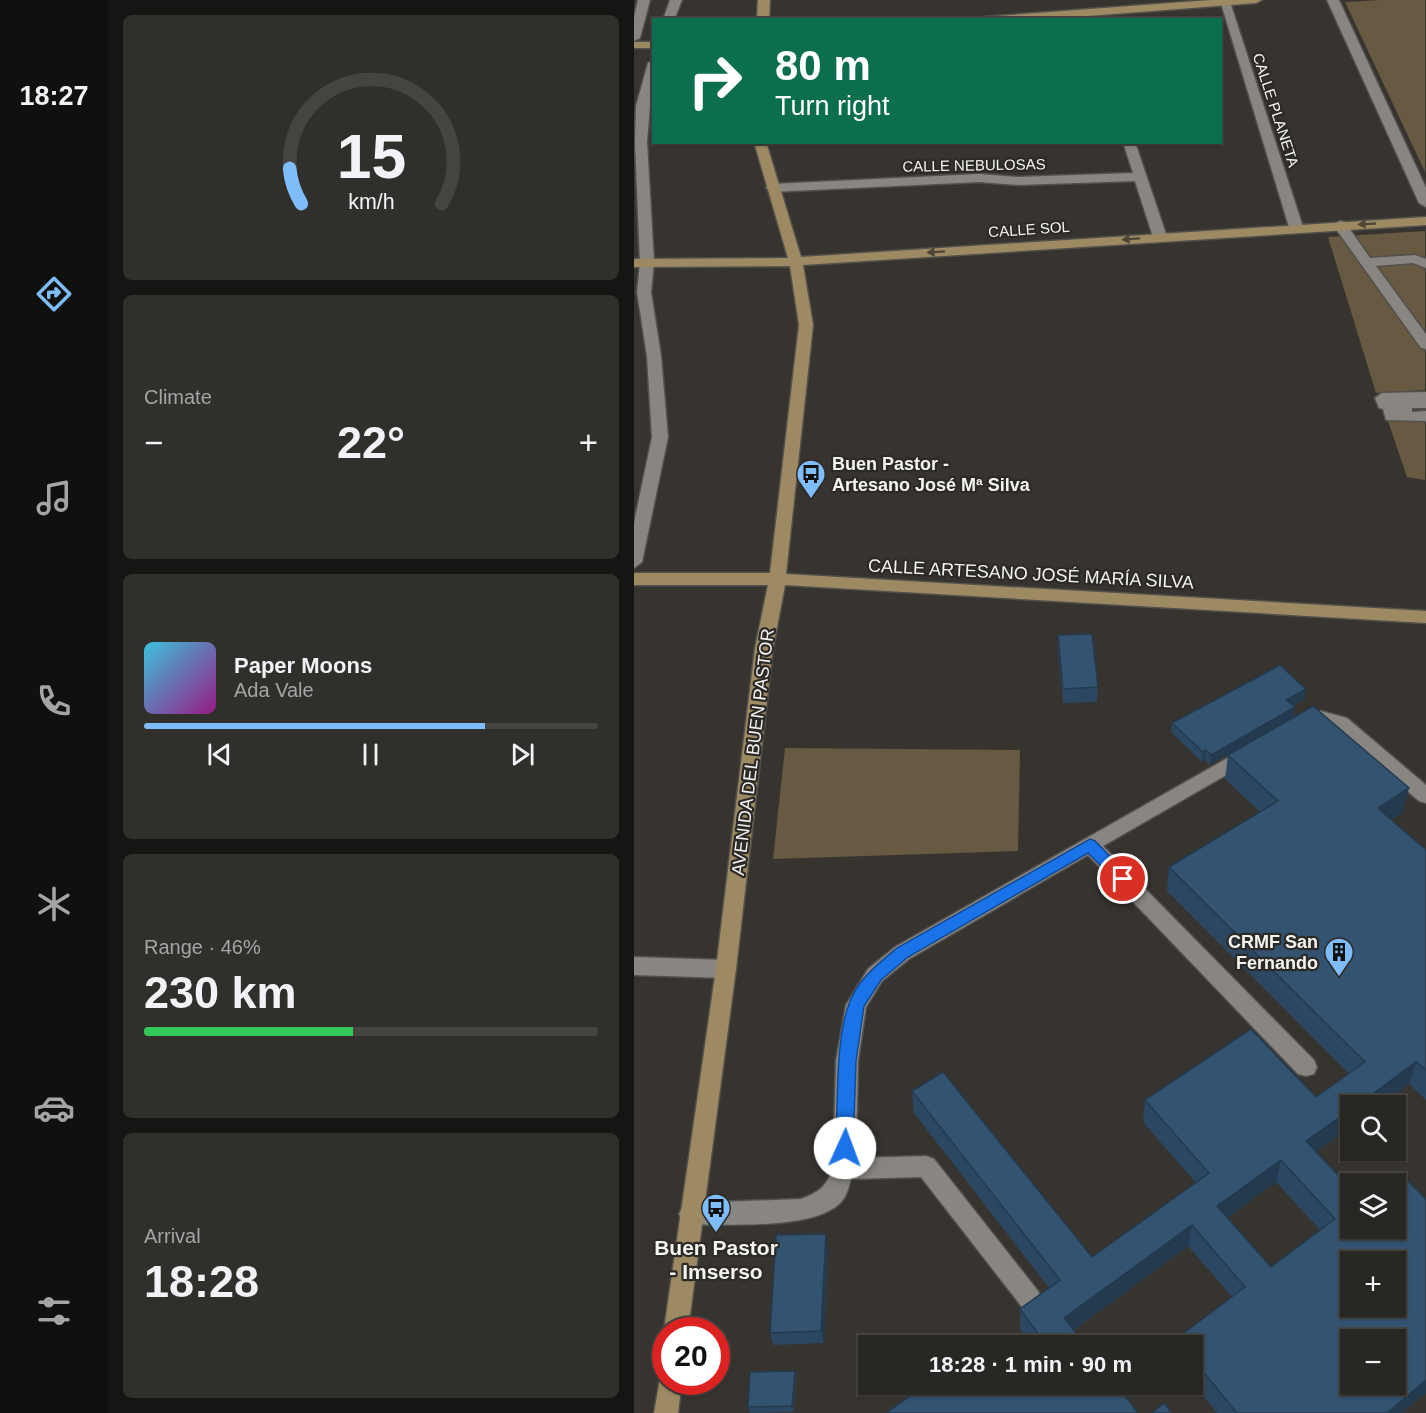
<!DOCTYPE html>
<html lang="en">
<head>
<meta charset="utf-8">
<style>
  body { margin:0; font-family:Helvetica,sans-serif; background:#312f2c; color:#f1f3f6; height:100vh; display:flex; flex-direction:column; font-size:22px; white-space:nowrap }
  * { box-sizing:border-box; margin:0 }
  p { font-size:20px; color:#a5a5a6 }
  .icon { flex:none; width:33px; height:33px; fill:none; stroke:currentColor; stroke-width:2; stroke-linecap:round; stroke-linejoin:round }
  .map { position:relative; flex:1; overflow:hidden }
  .panel { display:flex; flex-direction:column; gap:15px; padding:15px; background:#171514; width:526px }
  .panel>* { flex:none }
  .top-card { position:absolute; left:18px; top:18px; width:570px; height:126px; border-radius:0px; box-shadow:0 2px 4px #0004,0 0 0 2px #454441; background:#0b6e4f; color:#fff; overflow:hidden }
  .controls { position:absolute; left:706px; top:1095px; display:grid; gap:12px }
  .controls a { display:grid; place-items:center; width:66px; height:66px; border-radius:0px; background:#292724; box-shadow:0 2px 4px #0004,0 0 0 2px #454441; font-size:30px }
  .speed { position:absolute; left:18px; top:1317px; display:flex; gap:12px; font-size:30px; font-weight:700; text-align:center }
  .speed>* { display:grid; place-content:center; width:78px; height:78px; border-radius:50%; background:#292724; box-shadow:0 2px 4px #0004,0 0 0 2px #454441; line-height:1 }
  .speed .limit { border:9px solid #d22; background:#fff; color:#111 }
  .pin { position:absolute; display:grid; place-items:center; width:51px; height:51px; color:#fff; margin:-26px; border:3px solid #fff; border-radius:50%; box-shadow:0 2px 6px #0007 }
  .me { position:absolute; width:66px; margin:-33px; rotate:2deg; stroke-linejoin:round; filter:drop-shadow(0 0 4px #0008) }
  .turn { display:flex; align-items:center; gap:21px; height:126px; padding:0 24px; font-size:27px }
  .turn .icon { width:78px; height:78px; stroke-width:2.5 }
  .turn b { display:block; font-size:42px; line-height:51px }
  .big { font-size:45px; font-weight:700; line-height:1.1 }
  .panel .tile { flex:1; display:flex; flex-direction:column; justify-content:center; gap:9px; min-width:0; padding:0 21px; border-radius:9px; background:#312f2c }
  .panel .dial { align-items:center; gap:0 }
  .dial svg { height:156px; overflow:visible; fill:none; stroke:#454441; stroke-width:7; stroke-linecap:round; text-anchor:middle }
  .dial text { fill:#f1f3f6; stroke:none }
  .song { display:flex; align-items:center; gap:18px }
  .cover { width:72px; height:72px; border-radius:9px; background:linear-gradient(135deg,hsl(190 70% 55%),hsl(310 70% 35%)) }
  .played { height:6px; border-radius:3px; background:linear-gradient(90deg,#7ebdf9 75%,#454441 75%) }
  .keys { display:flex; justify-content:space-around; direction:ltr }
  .heat { display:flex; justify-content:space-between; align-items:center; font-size:33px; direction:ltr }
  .charge { height:9px; border-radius:4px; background:linear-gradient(90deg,#34c759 46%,#454441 0) }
  .trip { position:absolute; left:224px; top:1335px; width:345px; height:60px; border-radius:0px; background:#292724; box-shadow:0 2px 4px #0004,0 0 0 2px #454441; font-weight:700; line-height:60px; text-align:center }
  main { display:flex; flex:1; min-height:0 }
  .tab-bar { display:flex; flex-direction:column; width:108px; justify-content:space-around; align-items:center; background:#10100e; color:#a5a5a6 }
  .tab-bar .icon { width:42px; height:42px }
  .tab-bar .selected { color:#7ebdf9 }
  .tab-bar b { font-size:27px; color:#f1f3f6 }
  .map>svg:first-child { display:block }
  .green { fill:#675942 }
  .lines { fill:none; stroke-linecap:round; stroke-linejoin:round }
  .lane-casing { stroke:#52504c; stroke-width:3 }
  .street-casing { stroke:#52504c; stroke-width:3 }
  .secondary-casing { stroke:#52504c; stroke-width:3 }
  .lane { fill:#898682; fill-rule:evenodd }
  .street { fill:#898682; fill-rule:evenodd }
  .secondary { fill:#9e8a62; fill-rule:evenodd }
  .wall { fill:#2c4761; fill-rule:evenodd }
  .shaded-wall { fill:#243a4f }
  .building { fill:#335371; stroke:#243a4f; stroke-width:1.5; fill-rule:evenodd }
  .oneway { fill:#4e4738 }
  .route { fill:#1a73e8; stroke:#114b97; stroke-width:1.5 }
  .labels { text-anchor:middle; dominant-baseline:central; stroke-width:4.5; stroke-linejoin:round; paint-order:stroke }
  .far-street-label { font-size:15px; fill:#f6f4f2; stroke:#2c2a26 }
  .poi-label { font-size:18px; font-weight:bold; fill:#f6f4f2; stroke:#2c2a26; text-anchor:start }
  .street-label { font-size:18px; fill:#f6f4f2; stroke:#2c2a26 }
  .near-poi-label { font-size:21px; font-weight:bold; fill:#f6f4f2; stroke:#2c2a26 }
</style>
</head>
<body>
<main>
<nav class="tab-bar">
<b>18:27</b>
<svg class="icon selected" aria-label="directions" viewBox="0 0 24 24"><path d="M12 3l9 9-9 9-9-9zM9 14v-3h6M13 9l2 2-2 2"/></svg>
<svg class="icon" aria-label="music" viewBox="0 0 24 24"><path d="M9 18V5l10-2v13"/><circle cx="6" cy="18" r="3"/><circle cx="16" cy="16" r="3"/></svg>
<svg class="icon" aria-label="phone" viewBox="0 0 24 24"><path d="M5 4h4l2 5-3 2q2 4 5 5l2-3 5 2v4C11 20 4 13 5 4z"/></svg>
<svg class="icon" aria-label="climate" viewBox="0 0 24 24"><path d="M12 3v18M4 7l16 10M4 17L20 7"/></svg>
<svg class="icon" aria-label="car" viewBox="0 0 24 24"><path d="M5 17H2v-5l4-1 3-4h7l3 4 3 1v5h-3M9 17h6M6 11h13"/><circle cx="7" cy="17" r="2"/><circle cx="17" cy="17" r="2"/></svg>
<svg class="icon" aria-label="filters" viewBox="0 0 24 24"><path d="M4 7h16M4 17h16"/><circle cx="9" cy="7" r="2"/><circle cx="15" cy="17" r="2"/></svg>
</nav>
<section class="panel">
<div class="tile dial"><svg viewBox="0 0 100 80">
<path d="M14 69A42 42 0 1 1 86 69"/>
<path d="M14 69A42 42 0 0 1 8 51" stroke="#7ebdf9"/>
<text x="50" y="56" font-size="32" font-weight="700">15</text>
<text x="50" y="72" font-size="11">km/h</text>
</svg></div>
<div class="tile"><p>Climate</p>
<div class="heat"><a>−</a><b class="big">22°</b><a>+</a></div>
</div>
<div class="tile">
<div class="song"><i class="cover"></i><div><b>Paper Moons</b><p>Ada Vale</p></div></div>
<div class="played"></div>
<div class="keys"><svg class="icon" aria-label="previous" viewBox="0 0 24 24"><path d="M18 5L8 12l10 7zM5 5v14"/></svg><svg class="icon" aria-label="pause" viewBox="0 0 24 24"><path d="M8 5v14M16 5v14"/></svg><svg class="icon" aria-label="next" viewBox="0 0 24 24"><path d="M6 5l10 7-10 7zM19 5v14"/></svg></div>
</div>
<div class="tile"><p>Range · 46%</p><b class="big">230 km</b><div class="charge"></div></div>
<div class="tile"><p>Arrival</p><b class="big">18:28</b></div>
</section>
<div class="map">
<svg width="792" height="1413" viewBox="0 0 792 1413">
  <rect width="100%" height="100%" fill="#373430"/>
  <g class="green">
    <polygon points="746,0 791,0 791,172 711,2"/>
    <polygon points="791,231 791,390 742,393 694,237"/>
    <polygon points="791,419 791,480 773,477 754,421"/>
    <polygon points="151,748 386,750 384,851 139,859"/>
  </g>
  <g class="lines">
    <g class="lane-casing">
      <g id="lane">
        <path d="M687,711L713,718L792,785V803L785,801L701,728C688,725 676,729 665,726L662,721L665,716Z"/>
        <path d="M613,747L620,749L622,754L620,759L469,846L680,1060L683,1067L680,1074L672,1076L664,1074L454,855L275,959L248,981L232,1007L224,1061L222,1158L292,1156L300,1159L404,1291L408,1299L404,1307L396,1311L388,1307L287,1177L217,1179C215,1186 213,1195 208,1201C182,1231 95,1223 57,1225L49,1222L45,1214L49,1206L57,1203L167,1199C185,1192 192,1187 199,1169L202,1061L212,1005L234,969L261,947Z"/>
        <polygon points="0,957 92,960 99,963 102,969 99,975 92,978 0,975"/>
      </g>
    </g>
    <g class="street-casing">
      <g id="street">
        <polygon points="4,0 16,0 6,38 0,41 0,17"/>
        <polygon points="36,0 48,0 40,20 29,20"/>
        <polygon points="586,0 596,2 669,227 667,230 657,230 655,227"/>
        <polygon points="693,0 705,0 792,188 792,207 785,203"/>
        <polygon points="20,60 13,142 20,263 17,292 27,356 34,437 8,562 0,568 0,523 18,437 13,356 3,292 6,263 1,142 2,106 14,63"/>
        <polygon points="489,142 501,142 533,237 531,240 521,240 519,237 501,181 384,185 345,182 138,192 132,188 138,184 345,174 384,177 499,173"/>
        <polygon points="706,221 711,222 736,258 781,255 792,259 792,268 779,263 742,266 792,334 792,349 787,348 699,225"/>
        <polygon points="792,392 792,408 778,408 778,412 792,411 792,421 752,420 749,409 745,408 741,398 748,393"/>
      </g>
    </g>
    <g class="secondary-casing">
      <g id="secondary">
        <polygon points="124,0 136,0 135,20 123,20"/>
        <polygon points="577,0 628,0 622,3 402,20 345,20 350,17"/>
        <rect x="0" y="42" width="20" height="6"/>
        <polygon points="120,142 132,142 167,257 792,217 792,225 169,265 179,325 152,574 792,611 792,623 151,585 139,648 102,969 54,1330 32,1330 32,1334 30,1330 82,969 121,648 134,585 0,585 0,573 136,573 165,325 156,266 0,267 0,259 154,258"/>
        <polygon points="32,1372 32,1382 48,1382 44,1413 20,1413 27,1373"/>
      </g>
    </g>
    <use href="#lane" class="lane"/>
    <use href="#street" class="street"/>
    <use href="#secondary" class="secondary"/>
  </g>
  <g class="wall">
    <polygon points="424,635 464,687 463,702 429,703 424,650"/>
    <polygon points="671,699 659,705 661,707 659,717 576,765 571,760 568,762 537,732 538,723"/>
    <path d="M594,755L769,812L757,820L792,850V1100L775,1084L682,1152L792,1393L767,1413H583L558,1382V1346H541L542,1339L598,1297L554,1246L440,1330L396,1342L386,1329V1309L415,1288L280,1113L278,1091L458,1257L562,1183L509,1122L511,1100L682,1097L715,1074L533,891L535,867L626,812L591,779ZM642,1182L686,1230L637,1267L593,1217Z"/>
    <polygon points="194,1247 190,1343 139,1345 136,1333"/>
    <polygon points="161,1371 162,1377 160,1412 116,1413 114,1407"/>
  </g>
  <g class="shaded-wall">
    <polygon points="672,689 671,699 651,710 652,700"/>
    <polygon points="661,707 659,717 576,765 577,755"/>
    <polygon points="572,750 571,760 568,762 569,752"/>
    <polygon points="775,788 769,812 738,832 744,808"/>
    <polygon points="782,1062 775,1084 746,1106 722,1106"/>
    <polygon points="717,1109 717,1127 667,1163 672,1141"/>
    <polygon points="647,1160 642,1182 580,1227 583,1206"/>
    <polygon points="558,1225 554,1246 430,1337 430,1318"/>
    <polygon points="192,1234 194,1247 190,1343 187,1331"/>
    <polygon points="161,1371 162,1377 160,1412 158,1406"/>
    <polygon points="792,1380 792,1393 767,1413 753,1413"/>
  </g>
  <g class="building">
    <polygon points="458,634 464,687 429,689 424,635"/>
    <polygon points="646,665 672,689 652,700 661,707 577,755 572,750 569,752 538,723"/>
    <path d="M679,706L775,788L744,808L792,850V1070L782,1062L722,1106H717V1109L672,1141L717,1189V1228H762V1184H748L764,1171L792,1199V1380L753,1413H603L558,1358V1346H548L542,1339L611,1287L558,1225L430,1318L452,1346H392L406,1336L386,1309L426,1280L278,1091L309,1072L458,1257L575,1173L511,1100L617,1029L682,1097L731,1062L535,867L644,801L594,755ZM647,1160L701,1219L637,1267L583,1206ZM717,1262H762V1306H717ZM717,1340H762V1384H717Z"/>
    <polygon points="192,1234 187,1331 136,1333 142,1235"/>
    <polygon points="161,1371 158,1406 114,1407 116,1372"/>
    <polygon points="293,1384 482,1384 504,1413 252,1413"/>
    <polygon points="530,1403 538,1413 518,1413"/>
  </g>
  <defs><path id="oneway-solid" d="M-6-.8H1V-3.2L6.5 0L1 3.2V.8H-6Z" transform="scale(1.5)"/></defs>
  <g class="oneway">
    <use href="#oneway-solid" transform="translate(733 224) rotate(177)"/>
    <use href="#oneway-solid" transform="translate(497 239) rotate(176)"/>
    <use href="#oneway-solid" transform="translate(302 252) rotate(176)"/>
  </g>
  <path class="route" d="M456,839L461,841L494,875L497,879L494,883H484L454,853L274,957L247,980L230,1006L222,1061L219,1148L217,1153L211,1155L205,1153L202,1148C204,1107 201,1041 215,1004C223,980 244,964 263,948Z"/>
  <defs>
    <g id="bus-pin" transform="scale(1.5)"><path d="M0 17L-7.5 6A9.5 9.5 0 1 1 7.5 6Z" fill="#7ebdf9" stroke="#2c2a26"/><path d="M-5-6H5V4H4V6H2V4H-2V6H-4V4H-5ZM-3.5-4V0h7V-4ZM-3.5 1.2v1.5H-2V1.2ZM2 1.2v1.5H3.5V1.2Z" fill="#111"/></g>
    <g id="building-pin" transform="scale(1.5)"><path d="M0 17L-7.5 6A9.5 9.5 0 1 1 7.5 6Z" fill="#7ebdf9" stroke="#2c2a26"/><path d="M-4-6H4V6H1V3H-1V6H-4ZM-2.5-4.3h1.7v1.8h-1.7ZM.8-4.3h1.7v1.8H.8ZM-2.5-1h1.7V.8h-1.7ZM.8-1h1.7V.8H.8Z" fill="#111"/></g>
  </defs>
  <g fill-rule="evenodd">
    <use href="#bus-pin" x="177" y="474"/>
    <use href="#building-pin" x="705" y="952"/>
    <use href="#bus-pin" x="82" y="1208"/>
  </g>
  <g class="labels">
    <g class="far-street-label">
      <text transform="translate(642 110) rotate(72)">CALLE PLANETA</text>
      <text transform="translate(340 165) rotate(-1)">CALLE NEBULOSAS</text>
      <text transform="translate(395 229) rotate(-4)">CALLE SOL</text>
    </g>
    <g class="poi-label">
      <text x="198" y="464">Buen Pastor -<tspan x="198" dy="21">Artesano José Mª Silva</tspan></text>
      <text x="684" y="942" text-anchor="end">CRMF San<tspan x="684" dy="21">Fernando</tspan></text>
    </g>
    <g class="street-label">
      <text transform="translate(397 574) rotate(3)">CALLE ARTESANO JOSÉ MARÍA SILVA</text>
      <text transform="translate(119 752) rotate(-83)">AVENIDA DEL BUEN PASTOR</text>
    </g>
    <g class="near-poi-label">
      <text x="82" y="1247">Buen Pastor<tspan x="82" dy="24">- Imserso</tspan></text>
    </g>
  </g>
</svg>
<div class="controls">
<a><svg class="icon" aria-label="search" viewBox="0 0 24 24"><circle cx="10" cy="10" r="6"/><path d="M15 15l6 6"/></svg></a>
<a><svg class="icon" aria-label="layers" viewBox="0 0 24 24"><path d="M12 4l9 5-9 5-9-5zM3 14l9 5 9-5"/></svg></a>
<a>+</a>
<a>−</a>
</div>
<div class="speed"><div class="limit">20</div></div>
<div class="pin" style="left:489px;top:879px;background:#d93025"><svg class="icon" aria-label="arrive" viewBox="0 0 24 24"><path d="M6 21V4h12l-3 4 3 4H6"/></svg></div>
<svg class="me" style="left:211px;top:1148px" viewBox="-20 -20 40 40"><circle r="19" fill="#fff"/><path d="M0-13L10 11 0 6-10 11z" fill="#1a73e8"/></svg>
<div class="trip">18:28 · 1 min · 90 m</div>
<div class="top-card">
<div class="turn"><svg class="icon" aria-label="right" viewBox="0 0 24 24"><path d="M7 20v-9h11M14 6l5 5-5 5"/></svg><div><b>80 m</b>Turn right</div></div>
</div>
</div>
</main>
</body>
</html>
